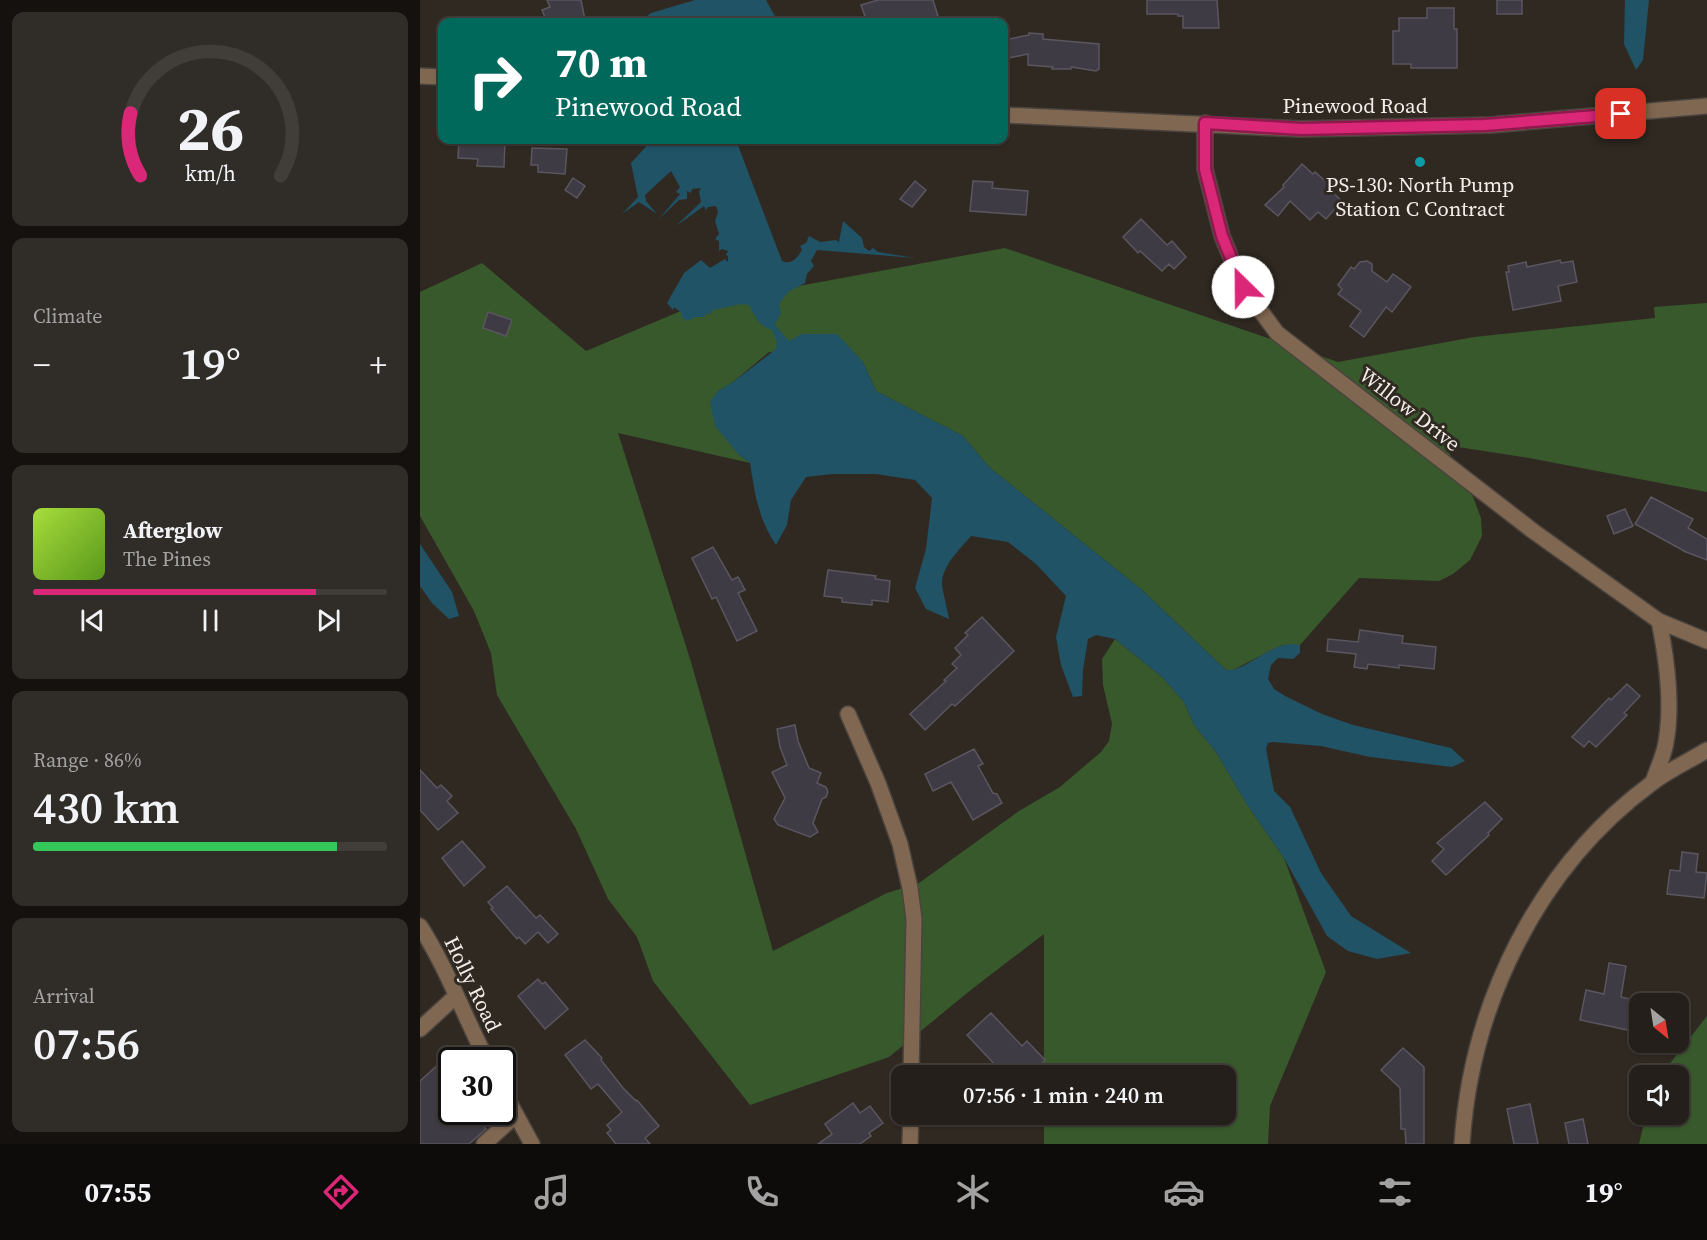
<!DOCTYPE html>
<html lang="en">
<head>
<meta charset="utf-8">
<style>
  body { margin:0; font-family:"Source Serif 4",serif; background:#302c27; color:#f1f3f6; height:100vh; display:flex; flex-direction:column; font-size:22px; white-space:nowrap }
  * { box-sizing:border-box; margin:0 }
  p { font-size:20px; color:#a3a2a2 }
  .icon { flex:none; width:33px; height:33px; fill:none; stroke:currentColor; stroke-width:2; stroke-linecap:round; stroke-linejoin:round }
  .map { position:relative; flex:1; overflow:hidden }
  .details { display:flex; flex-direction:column; gap:12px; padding:12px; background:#14110e; width:420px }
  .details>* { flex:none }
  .guide { position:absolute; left:18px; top:18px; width:570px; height:126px; border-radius:12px; box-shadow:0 2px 4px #0004,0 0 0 2px #413d39; background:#00695c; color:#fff; overflow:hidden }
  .needle { width:39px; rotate:150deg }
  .controls { position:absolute; left:1209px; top:993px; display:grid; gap:12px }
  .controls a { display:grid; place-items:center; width:60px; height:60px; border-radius:12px; background:#241f1a; box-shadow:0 2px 4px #0004,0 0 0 2px #413d39; font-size:30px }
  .speed { position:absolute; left:18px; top:1047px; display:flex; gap:12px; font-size:30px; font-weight:700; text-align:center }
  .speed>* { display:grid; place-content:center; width:78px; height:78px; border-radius:50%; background:#241f1a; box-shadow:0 2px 4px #0004,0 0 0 2px #413d39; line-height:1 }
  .speed .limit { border:3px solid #111; border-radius:9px; background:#fff; color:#111 }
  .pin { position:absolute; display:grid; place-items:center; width:51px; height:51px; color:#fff; margin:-26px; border-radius:12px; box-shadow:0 3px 9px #0006 }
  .me { position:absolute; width:66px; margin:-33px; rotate:337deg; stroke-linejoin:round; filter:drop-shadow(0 0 4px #0008) }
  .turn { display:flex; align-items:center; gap:21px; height:126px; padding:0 18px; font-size:27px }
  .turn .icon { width:78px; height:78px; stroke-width:2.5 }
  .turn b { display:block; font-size:42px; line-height:51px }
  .big { font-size:45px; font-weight:600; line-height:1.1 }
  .details .card { flex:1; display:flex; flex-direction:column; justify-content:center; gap:9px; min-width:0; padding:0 21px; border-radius:12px; background:#302c27 }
  .details .dial { align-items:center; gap:0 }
  .dial svg { height:156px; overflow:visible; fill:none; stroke:#413d39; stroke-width:7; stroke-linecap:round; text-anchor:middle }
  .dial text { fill:#f1f3f6; stroke:none }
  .song { display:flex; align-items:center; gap:18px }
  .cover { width:72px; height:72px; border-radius:9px; background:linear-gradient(135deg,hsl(80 70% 55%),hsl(90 70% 35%)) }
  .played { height:6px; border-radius:3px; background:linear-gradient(90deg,#db2777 80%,#413d39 80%) }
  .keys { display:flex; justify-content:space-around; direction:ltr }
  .heat { display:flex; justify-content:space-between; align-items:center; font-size:33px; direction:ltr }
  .charge { height:9px; border-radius:4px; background:linear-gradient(90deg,#34c759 86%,#413d39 0) }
  .trip { position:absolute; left:471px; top:1065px; width:345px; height:60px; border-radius:12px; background:#241f1a; box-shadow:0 2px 4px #0004,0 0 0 2px #413d39; font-weight:600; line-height:60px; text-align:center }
  .dock { display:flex; height:96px; justify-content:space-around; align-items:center; background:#0e0c0a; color:#a3a2a2 }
  .dock .icon { width:42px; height:42px }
  .dock .active { color:#db2777 }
  .dock b { font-size:27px; color:#f1f3f6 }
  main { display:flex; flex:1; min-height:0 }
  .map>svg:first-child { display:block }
  .green { fill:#38592c }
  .water { fill:#205365 }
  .building { fill:#3f3b44; stroke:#5a5660; stroke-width:1.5 }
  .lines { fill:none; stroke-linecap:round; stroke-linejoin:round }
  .minor-casing { stroke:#4b443e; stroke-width:18 }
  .tertiary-casing { stroke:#4b443e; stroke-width:18 }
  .minor { stroke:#806751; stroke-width:15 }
  .tertiary { stroke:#806751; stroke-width:15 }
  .route-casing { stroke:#8e194d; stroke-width:15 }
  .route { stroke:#db2777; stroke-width:10 }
  .culture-dot { fill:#0f9aa8; stroke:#302922; stroke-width:2 }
  .labels { text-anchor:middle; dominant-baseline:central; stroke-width:6; stroke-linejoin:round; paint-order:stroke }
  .street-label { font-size:21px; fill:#f2ede8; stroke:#302922 }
  .poi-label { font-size:21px; fill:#f2ede8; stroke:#302922 }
</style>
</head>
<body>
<main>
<section class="details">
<div class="card dial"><svg viewBox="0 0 100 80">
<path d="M14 69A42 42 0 1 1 86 69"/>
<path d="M14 69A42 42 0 0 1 9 37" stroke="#db2777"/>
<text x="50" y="56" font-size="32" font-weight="700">26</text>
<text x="50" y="72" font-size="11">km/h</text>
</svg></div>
<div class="card"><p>Climate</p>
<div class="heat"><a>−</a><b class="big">19°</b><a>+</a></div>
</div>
<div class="card">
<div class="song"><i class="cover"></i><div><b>Afterglow</b><p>The Pines</p></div></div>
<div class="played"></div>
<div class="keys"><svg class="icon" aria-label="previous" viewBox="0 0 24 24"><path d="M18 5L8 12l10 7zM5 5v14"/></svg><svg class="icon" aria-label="pause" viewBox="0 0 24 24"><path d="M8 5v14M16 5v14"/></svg><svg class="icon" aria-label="next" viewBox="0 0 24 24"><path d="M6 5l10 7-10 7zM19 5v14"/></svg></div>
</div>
<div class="card"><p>Range · 86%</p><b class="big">430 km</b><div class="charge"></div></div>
<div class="card"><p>Arrival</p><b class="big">07:56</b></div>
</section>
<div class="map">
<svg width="1287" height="1144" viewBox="0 0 1287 1144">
  <rect width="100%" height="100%" fill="#302922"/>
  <g class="green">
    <polygon points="585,248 918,362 1054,337 1235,318 1234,307 1287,303 1287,492 1109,458 1025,445 1053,497 1061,518 1062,536 1050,560 1033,574 1019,581 939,578 880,645 862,645 811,671 806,670 722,590 569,467 543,436 456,391 443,362 349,352 313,382 298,391 318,454 330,463 198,433 271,662 353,951 467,893 499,883 599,811 640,787 681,752 689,741 692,724 683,685 682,659 695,639 742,677 764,702 774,725 796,752 826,803 864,858 906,972 850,1106 848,1144 624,1144 624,1115 806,1114 806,1076 624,1075 624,934 552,989 469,1057 330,1105 233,981 217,937 188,899 156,829 77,695 71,653 54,611 0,516 0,292 62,263 166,351 275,305"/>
    <polygon points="1287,1016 1287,1144 1219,1144 1226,1115 1258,1114 1258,1076 1241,1075"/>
  </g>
  <g class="water">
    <polygon points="275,0 346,0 358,22 219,22 231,13"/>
    <polygon points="1205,0 1229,0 1223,60 1216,70 1204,44"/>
    <path d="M232,140H316L362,261C372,265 377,258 382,250L380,246L386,243L389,236L400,242L416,240L419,242L423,221L442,238L444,247L449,251L453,248L458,252L495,258L397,250L391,261L394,266L387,274L385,283L368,292L359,304L361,312L355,325L369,341L382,334H417L443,362L456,391L543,436L569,467L722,590L806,670C819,673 845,651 860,646C866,644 873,644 880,645V653L873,659L858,658L851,665L848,679L854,689L865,696L902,714L933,725L1031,748L1045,761L1032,767L950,757L901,746L853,742L848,743L846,749L854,791L870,807L901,873L931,916L991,953L957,959L928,951L907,936L864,858L826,803L796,752L774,725L764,702L742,677L695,639L676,635L668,639L663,670L662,696L653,697L641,665L636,637L646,596L616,564L588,542L551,536C540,549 524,564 522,581C521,586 528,611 529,619L506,609L495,588L506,549L512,498L495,480L456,474H412L386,477L371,500L367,525L356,545C338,518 335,494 330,463L318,454L295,426L290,402L298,391L313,382L356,349L357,342L352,330C339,326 335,317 329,305L321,304L293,310L291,314L287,313L284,317H276L267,321L261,317L262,313L254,307L253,310L247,303L264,273L281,260L290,268L305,259L308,262V256L306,255L308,251L302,249L299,251V241L295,239L299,234L295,221L298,212L296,206L288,207L286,210L284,206L256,226L281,202L279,192L281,188L272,189L271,193L267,191V199L259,200L239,219L260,194L256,192L260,187L251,171L225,195L226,201L237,214L219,202L202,214L218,197L211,163Z"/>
    <polygon points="0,544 32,592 39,616 29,619 12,603 0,586"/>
  </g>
  <g class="building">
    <polygon points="127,0 161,0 165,20 157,22 127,22 122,10 130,7"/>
    <polygon points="458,0 513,0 518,16 496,22 447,22 441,5"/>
    <polygon points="727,0 797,0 799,28 763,28 763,16 758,16 758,14 727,14"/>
    <rect x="1077" y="0" width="25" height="14"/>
    <polygon points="1007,8 1034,8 1034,29 1037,29 1037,68 991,68 991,64 973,64 973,31 979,31 979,18 1007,18"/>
    <polygon points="609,33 623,34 623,39 679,44 679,69 676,71 651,67 651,69 632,69 633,67 608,65 608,54 584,59 584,40 609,35"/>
    <polygon points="39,140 85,140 84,167 57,166 58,159 38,158"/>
    <polygon points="112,148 147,149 145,174 118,172 118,165 111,165"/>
    <polygon points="882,164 893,174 895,172 912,187 910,190 922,201 906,219 898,212 890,220 870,201 858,216 845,205 864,187 863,185"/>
    <polygon points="153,178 165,186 157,198 145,190"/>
    <polygon points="495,181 506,190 492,207 480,199"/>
    <polygon points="553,181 573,182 572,188 608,191 606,215 550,211"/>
    <polygon points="721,219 747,245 752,241 766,257 754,269 749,264 742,271 720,251 718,253 703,237"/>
    <polygon points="1140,260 1141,263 1153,261 1157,282 1138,286 1141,301 1093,310 1086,272 1089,272 1088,266 1106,262 1107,267"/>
    <polygon points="947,261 952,264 952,271 967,282 973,274 991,287 972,312 966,307 944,337 930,326 941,311 918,294 922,289 918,285 931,267 934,269 940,262"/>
    <polygon points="68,312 92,320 86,336 63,328"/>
    <polygon points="1231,497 1273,519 1268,528 1287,539 1287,560 1266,552 1215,524"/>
    <polygon points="1205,509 1213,526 1194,534 1187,516"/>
    <polygon points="293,547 312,580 318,577 325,590 318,593 337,631 317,641 296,597 292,599 272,558"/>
    <polygon points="408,570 456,576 455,579 470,581 468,602 452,600 452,605 422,602 422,598 404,596"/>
    <polygon points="562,617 594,651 535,706 532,704 505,730 490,714 526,681 524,680 537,668 532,664 541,655 535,648 548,635 545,633"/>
    <polygon points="940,630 983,636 982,643 1016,647 1014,669 979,665 979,668 948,664 947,669 934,667 936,654 907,651 908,639 938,642"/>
    <polygon points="1207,684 1220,696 1204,713 1207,715 1176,747 1169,741 1164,747 1152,737 1189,698 1191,700"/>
    <polygon points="375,725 378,741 389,768 401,773 397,783 406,787 408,792 406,797 402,799 393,823 398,832 390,837 358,825 354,819 365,798 352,772 367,765 360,747 357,729"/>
    <polygon points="554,749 563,764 558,766 573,793 577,794 582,803 553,820 531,782 513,791 505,774"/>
    <polygon points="0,770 17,788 21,785 32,796 27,801 38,813 18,830 0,810"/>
    <polygon points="1065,802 1082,819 1068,833 1069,835 1026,875 1012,861 1024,849 1017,843"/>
    <polygon points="42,841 65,867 44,886 22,858"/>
    <polygon points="1262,852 1278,854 1276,872 1287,873 1284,898 1247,894 1250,870 1260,871"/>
    <polygon points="87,886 116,918 120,915 138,934 128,943 118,932 105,944 99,937 97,939 71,909 73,908 68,902"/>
    <polygon points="1189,963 1206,966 1201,997 1214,1000 1208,1030 1160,1020 1166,990 1184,994"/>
    <polygon points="118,979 122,984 125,982 148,1009 125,1029 98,996"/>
    <polygon points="571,1013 602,1046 607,1041 625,1060 609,1076 570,1076 578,1068 547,1035"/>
    <polygon points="165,1040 182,1058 181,1060 203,1088 216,1101 217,1100 239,1126 225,1138 230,1144 196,1144 187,1133 191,1130 187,1125 202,1112 178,1084 171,1089 145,1055"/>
    <polygon points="983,1048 1004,1067 1004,1144 986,1144 985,1129 981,1129 980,1088 961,1070"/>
    <polygon points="21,1062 32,1074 32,1112 50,1112 66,1129 49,1144 0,1144 0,1081"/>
    <polygon points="433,1103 440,1113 450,1106 463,1123 449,1133 451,1136 440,1144 398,1144 412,1134 405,1124"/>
    <polygon points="1110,1104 1118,1144 1094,1144 1087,1109"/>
    <polygon points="1163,1119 1168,1144 1149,1144 1145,1123"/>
  </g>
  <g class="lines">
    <g class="minor-casing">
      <g id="minor">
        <polyline points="785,123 785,169 802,236 823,287 857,333 1113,531 1239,621 1287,641"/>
        <polyline points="428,714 458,783 480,844 490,888 494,919 491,1076"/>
        <path d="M1233,782C1237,769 1244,756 1246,742C1253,703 1247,660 1239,621"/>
        <polyline points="0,1029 36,996"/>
        <polyline points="64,1144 96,1115"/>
        <polyline points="490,1144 491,1114"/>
        <path d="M1042,1144C1051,1004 1118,867 1232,783C1249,770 1269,761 1287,750"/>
      </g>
    </g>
    <g class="tertiary-casing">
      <g id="tertiary">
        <polyline points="0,76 22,77"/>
        <polyline points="584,115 881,129 1070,125 1287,106"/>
        <path d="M0,926C27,968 44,1016 67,1060"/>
        <polyline points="82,1089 112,1144"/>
      </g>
    </g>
    <use href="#minor" class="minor"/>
    <use href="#tertiary" class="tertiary"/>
  </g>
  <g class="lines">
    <g class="route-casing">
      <polyline id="route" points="823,287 802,236 785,169 785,123 881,129 1065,125 1201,114"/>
    </g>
    <use href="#route" class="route"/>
  </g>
  <circle class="culture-dot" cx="1000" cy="162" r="6"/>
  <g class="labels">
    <g class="street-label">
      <text x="935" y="105">Pinewood Road</text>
      <text transform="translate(990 409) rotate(38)">Willow Drive</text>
      <text transform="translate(53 984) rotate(64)">Holly Road</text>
    </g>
    <g class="poi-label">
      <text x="1000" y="184">PS-130: North Pump<tspan x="1000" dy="24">Station C Contract</tspan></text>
    </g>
  </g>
</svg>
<div class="controls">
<a><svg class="needle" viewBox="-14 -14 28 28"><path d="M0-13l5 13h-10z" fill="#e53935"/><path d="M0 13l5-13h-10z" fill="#a3a2a2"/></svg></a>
<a><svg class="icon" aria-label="sound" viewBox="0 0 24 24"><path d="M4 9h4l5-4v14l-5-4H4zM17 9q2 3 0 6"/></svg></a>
</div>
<div class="speed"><div class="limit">30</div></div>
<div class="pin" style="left:1201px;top:114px;background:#d93025"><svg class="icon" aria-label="arrive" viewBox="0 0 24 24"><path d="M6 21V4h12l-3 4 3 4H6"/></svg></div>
<svg class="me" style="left:823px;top:287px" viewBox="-20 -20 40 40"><circle r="19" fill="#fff"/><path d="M0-13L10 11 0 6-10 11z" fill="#db2777"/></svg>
<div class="trip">07:56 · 1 min · 240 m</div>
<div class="guide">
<div class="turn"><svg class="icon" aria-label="right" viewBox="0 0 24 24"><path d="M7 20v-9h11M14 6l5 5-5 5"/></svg><div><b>70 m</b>Pinewood Road</div></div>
</div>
</div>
</main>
<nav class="dock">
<b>07:55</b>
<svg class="icon active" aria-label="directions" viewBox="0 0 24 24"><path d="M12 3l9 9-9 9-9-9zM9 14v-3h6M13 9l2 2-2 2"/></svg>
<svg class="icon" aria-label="music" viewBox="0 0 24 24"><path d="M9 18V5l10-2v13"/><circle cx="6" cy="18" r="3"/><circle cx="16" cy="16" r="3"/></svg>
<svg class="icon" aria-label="phone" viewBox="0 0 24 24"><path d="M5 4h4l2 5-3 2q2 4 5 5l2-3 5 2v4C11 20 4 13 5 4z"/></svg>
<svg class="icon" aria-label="climate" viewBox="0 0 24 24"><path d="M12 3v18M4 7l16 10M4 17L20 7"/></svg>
<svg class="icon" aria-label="car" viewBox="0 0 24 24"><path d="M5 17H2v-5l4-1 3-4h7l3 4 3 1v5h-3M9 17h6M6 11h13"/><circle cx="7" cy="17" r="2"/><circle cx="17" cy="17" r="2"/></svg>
<svg class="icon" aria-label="filters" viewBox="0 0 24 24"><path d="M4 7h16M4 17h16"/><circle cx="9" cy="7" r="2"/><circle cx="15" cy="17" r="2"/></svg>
<b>19°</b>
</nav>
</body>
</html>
